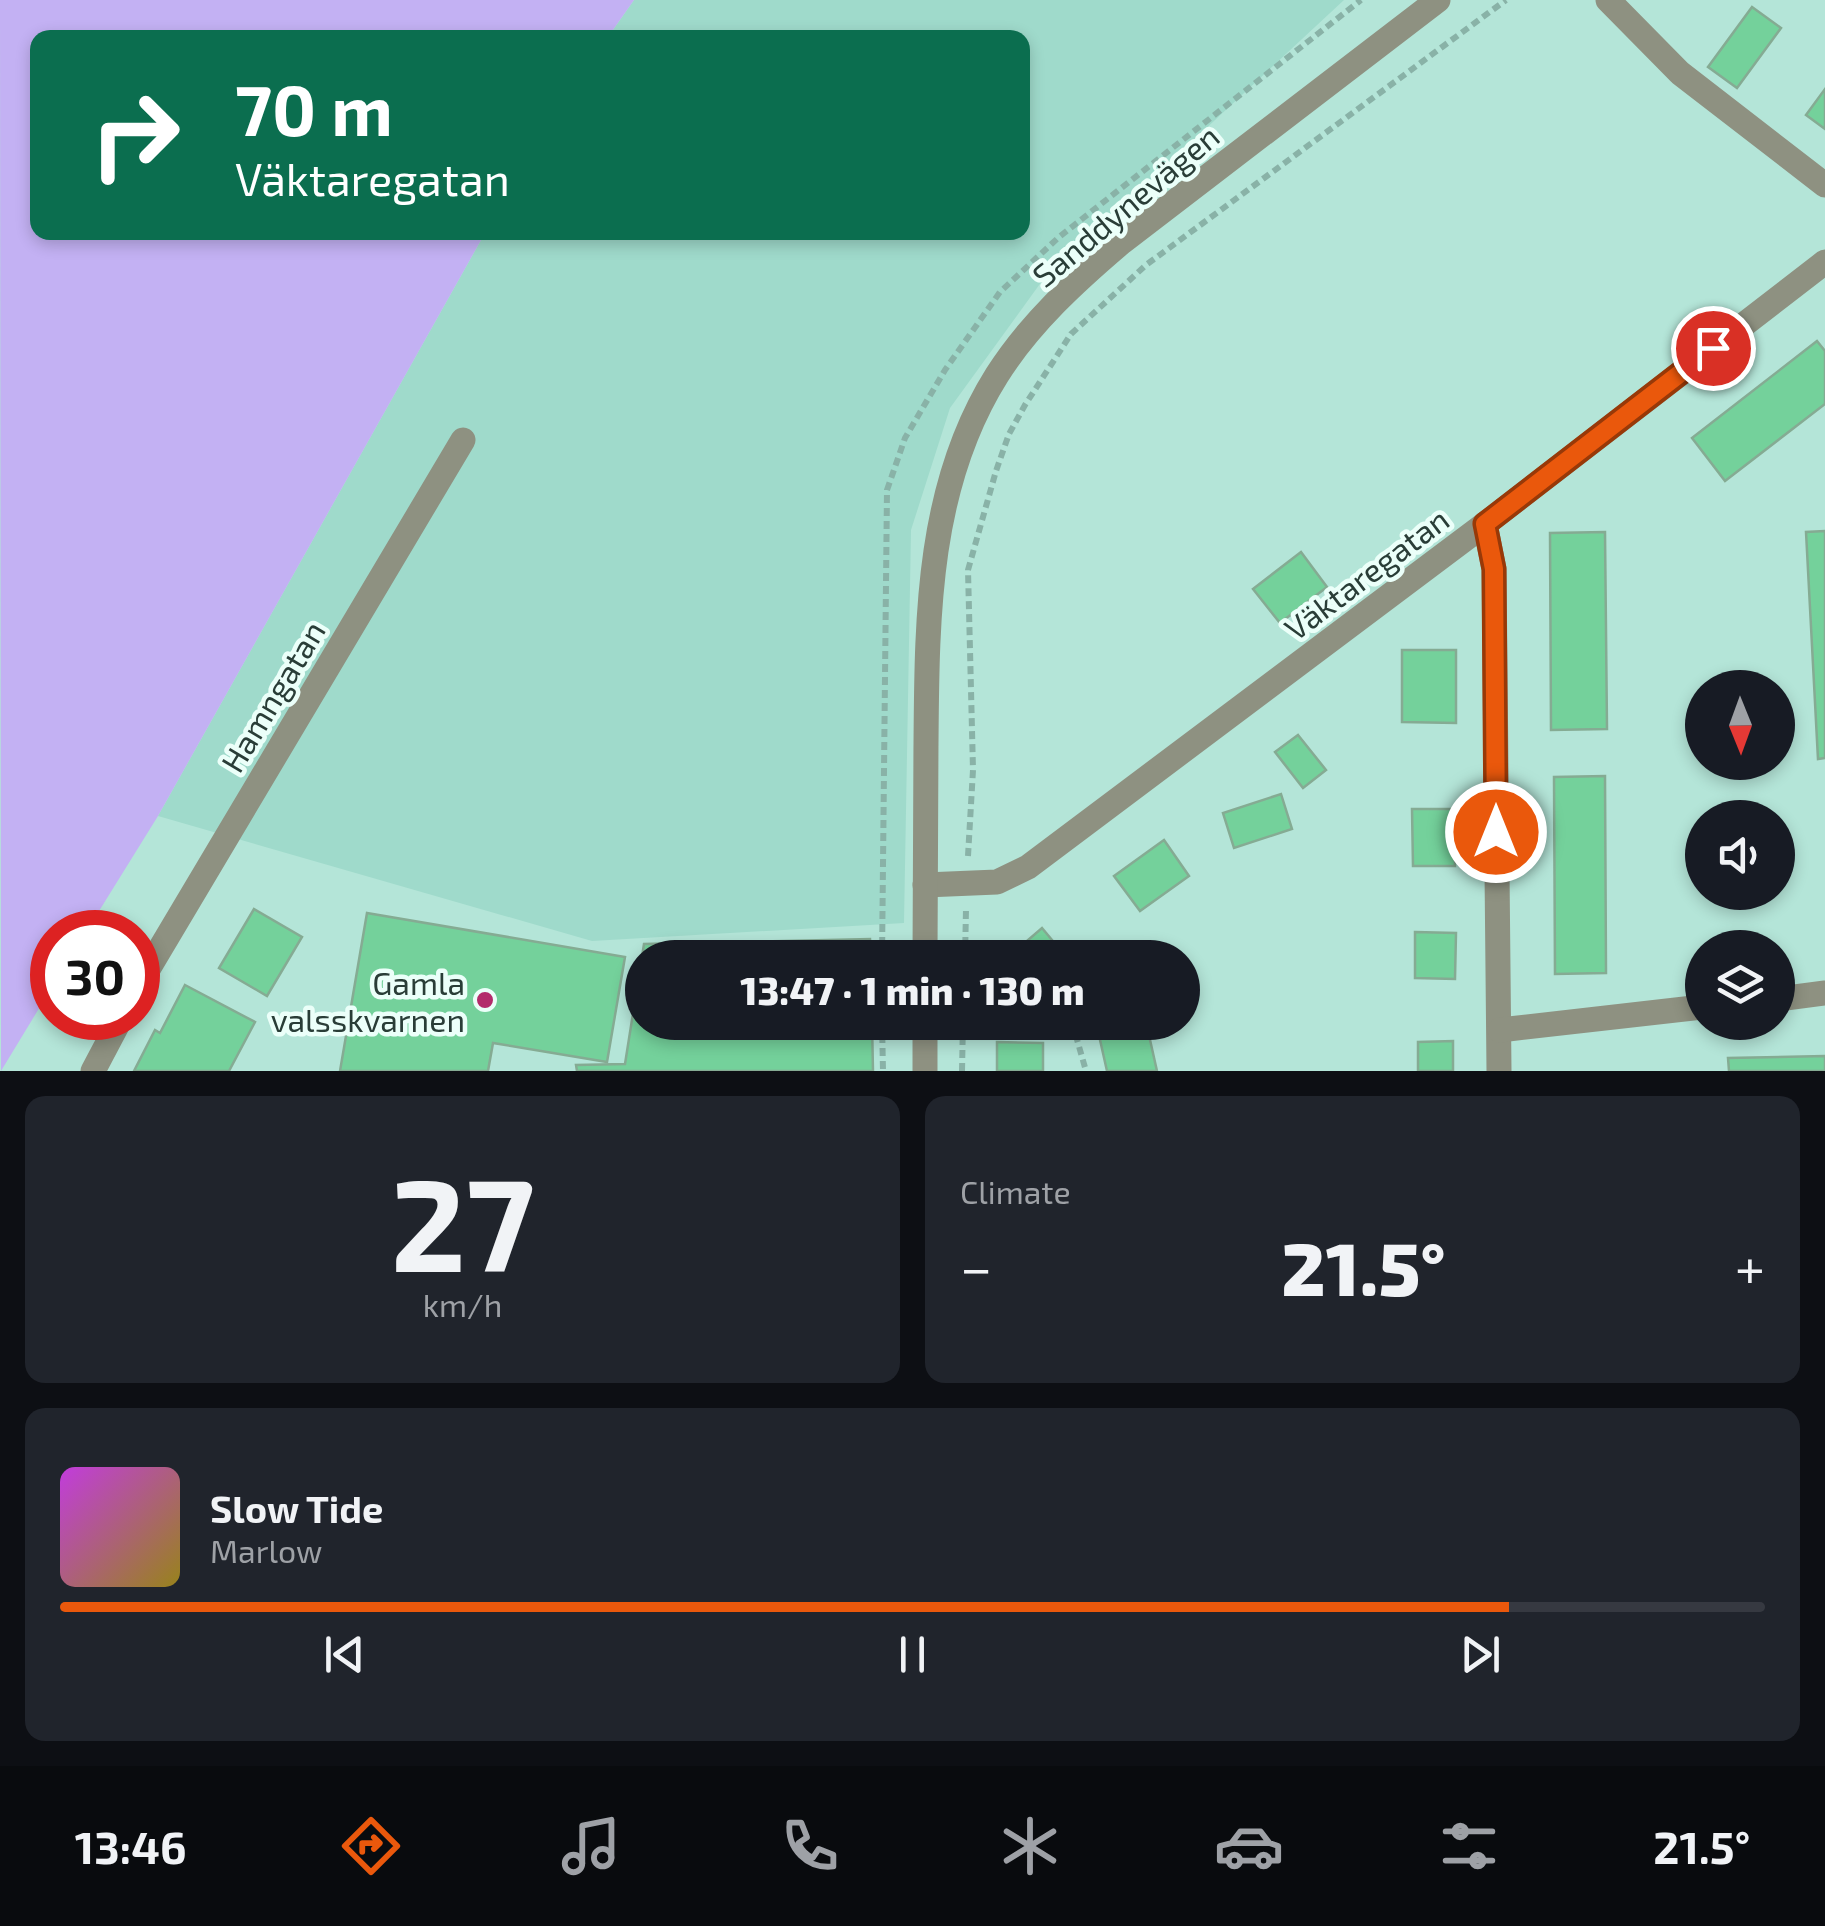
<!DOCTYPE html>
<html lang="en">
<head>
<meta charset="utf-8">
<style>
  body { margin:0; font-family:"Exo 2",sans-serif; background:#20242c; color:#f1f3f6; height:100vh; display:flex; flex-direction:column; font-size:38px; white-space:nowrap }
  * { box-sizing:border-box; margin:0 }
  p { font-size:32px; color:#9ea1a6 }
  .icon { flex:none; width:55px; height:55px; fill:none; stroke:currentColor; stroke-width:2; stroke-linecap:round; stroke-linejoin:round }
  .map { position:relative; height:1071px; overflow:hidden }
  .side { display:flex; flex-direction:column; gap:25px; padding:25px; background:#0d0f14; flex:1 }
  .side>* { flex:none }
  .banner { position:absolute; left:30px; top:30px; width:1000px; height:210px; border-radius:20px; box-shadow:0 5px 15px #0003; background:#0b6e4f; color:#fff; overflow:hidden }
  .needle { width:65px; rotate:179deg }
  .tools { position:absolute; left:1685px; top:670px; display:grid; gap:20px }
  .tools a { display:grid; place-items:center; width:110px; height:110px; border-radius:50%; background:#171b24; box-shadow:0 5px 15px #0003; font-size:50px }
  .speed { position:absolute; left:30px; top:910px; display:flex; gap:20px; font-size:50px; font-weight:700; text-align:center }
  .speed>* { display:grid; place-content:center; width:130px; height:130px; border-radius:50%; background:#171b24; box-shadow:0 5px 15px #0003; line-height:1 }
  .speed .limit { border:15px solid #d22; background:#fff; color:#111 }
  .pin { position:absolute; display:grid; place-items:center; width:85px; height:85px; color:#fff; margin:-42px; border:5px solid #fff; border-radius:50%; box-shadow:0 2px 10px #0007 }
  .me { position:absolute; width:110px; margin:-55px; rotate:0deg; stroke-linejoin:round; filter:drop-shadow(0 0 8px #0008) }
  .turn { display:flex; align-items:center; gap:35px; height:210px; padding:0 40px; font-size:45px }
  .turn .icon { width:130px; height:130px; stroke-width:2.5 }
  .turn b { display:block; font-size:70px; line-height:85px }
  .big { font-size:75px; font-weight:800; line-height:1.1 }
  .side .widget { flex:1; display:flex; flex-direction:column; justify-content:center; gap:15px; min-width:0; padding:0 35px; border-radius:20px; background:#20242c }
  .side .dial { align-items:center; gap:0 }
  .dial b { font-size:130px; line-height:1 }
  .song { display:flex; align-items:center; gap:30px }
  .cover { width:120px; height:120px; border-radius:15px; background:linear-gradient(135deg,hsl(290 70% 55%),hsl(50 70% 35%)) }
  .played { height:10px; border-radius:5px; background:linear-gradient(90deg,#ea580c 85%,#363941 85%) }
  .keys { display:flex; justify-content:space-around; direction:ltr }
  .heat { display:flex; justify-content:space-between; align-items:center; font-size:55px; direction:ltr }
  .side .tiles { flex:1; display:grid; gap:25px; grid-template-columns:1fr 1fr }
  .widget:last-child { grid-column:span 2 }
  .trip { position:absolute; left:625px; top:940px; width:575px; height:100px; border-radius:50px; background:#171b24; box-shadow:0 5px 15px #0003; font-weight:800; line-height:100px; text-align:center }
  .menu { display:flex; height:160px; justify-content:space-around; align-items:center; background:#090b0e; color:#9ea1a6 }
  .menu .icon { width:70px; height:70px }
  .menu .active { color:#ea580c }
  .menu b { font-size:45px; color:#f1f3f6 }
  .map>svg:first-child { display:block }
  .built { fill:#9fdacb }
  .water { fill:#c3b1f3 }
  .building { fill:#74d19b; stroke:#85ab93; stroke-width:2.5 }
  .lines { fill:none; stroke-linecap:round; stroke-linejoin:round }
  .path { stroke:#89b2a7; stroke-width:6; stroke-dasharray:8 5; stroke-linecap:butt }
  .minor { stroke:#8e9181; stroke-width:25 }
  .route-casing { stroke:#983908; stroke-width:25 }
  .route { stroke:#ea580c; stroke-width:18 }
  .poi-dot { fill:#b32b6b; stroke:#ebfff9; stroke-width:4 }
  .labels { text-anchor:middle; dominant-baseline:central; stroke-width:9; stroke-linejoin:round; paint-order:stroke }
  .street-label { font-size:32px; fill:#293d37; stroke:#ebfff9 }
  .poi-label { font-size:32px; fill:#293d37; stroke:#ebfff9; text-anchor:end }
</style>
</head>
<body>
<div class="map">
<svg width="1825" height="1071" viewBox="0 0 1825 1071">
  <rect width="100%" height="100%" fill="#b4e5d8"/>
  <polygon class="built" points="634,0 1344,0 1042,281 950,408 911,530 904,923 592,941 158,816 485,233 1022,232 1022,38 608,37"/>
  <polygon class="water" points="0,0 634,0 608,37 38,38 38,232 485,233 158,816 86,932 52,932 52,987 1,1071"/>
  <g class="building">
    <polygon points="1752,7 1781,28 1737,88 1708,67"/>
    <polygon points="1825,89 1825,129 1806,115"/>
    <polygon points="1817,341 1825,351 1825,404 1725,481 1692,438"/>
    <polygon points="1825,531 1825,758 1818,759 1806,532"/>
    <polygon points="1605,532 1607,729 1551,730 1550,533"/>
    <polygon points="1301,552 1327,587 1280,623 1253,589"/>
    <polygon points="1402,650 1456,650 1456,723 1402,722"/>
    <polygon points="1298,735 1326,770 1303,788 1275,752"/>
    <polygon points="1605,776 1606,973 1555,974 1554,777"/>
    <polygon points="1281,794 1292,829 1234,848 1223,813"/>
    <polygon points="1412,809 1454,809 1455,866 1413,866"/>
    <polygon points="1164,840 1189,876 1140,911 1114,876"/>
    <polygon points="254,909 302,937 267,996 219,968"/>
    <polygon points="367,913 625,957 607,1062 493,1043 488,1071 340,1071"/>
    <polygon points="1042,928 1067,958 1007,958"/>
    <polygon points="1415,932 1456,933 1455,979 1415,978"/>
    <polygon points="870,939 871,958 642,958 642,1022 872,1022 873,1071 577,1071 576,1065 625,1064 644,944"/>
    <polygon points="185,985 255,1022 229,1071 134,1071 155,1030 160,1033"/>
    <polygon points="1096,1022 1146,1022 1157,1071 1107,1071"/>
    <polygon points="1453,1041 1453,1071 1418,1071 1418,1042"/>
    <polygon points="997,1042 1043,1043 1043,1071 997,1071"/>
    <polygon points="1825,1056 1825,1071 1729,1071 1728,1058"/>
  </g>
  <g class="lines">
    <g class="path">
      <polyline points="968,856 973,770 968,570 996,471 1009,434 1025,405 1071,334 1146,265 1506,0"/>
      <polyline points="882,958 887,490 905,438 945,370 1000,292 1059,237 1361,0"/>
      <polyline points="965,958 966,909"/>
      <polyline points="882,1022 883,1071"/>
      <polyline points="1072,1022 1086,1071"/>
      <polyline points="962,1071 963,1022"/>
    </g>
    <g class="minor">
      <polyline points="1608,0 1680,73 1825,185"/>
      <polyline points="1485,524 1494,569 1499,1071"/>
      <polyline points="925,885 997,882 1028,867 1485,524 1825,262"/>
      <path d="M925,958C925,886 925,815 926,744C927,617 927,486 997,375C1030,323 1076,281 1122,242L1438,0"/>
      <polyline points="138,986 463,440"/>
      <polyline points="1778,999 1825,993"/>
      <polyline points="925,1022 925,1071"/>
      <polyline points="1500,1030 1702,1007"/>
      <polyline points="93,1071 121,1018"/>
    </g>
  </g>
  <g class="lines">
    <g class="route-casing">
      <polyline id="route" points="1496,832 1494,569 1485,524 1713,348"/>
    </g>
    <use href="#route" class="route"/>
  </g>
  <circle class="poi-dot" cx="485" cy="1000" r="10"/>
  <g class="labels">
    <g class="street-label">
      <text transform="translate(1125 205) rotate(-40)">Sanddynevägen</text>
      <text transform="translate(1366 573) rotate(-37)">Väktaregatan</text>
      <text transform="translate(272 696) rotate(-59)">Hamngatan</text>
    </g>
    <g class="poi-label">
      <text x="465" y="982">Gamla<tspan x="465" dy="37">valsskvarnen</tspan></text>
    </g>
  </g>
</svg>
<div class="tools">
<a><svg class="needle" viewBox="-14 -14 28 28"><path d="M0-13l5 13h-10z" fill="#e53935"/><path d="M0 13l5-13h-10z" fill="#9ea1a6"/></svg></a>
<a><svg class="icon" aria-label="sound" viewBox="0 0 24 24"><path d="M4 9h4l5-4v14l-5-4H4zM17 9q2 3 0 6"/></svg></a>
<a><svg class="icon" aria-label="layers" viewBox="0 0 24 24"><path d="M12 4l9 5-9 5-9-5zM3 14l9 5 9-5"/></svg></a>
</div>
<div class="speed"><div class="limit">30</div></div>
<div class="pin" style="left:1713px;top:348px;background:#d93025"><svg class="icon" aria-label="arrive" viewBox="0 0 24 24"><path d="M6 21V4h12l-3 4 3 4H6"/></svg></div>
<svg class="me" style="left:1496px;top:832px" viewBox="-20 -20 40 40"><circle r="17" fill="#ea580c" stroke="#fff" stroke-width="3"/><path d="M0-11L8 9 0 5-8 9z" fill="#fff"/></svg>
<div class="trip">13:47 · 1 min · 130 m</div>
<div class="banner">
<div class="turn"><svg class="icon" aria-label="right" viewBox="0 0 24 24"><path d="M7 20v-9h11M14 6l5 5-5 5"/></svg><div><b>70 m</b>Väktaregatan</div></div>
</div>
</div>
<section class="side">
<div class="tiles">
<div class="widget dial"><b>27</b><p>km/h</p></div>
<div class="widget"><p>Climate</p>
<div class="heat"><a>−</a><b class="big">21.5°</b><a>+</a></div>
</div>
<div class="widget">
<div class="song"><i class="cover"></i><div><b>Slow Tide</b><p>Marlow</p></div></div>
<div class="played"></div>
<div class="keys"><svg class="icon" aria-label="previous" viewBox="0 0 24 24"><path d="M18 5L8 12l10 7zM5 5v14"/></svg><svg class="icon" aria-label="pause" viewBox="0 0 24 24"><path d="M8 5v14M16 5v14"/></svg><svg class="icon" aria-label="next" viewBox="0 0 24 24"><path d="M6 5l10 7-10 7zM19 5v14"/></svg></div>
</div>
</div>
</section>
<nav class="menu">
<b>13:46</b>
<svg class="icon active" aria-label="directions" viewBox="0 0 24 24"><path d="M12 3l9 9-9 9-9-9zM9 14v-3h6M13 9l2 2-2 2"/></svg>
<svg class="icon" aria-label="music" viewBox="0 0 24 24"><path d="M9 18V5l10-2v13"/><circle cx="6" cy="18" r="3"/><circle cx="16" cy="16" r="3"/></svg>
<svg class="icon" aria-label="phone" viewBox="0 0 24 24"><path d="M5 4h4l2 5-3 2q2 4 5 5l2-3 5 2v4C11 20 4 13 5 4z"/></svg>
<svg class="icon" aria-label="climate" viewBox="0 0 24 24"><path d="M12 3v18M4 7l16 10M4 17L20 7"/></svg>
<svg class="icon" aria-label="car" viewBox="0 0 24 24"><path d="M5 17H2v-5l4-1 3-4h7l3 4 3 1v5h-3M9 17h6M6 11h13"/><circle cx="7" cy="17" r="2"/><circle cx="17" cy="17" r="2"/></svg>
<svg class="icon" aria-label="filters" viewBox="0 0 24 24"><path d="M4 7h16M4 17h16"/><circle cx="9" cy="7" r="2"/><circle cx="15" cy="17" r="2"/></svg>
<b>21.5°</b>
</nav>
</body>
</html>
